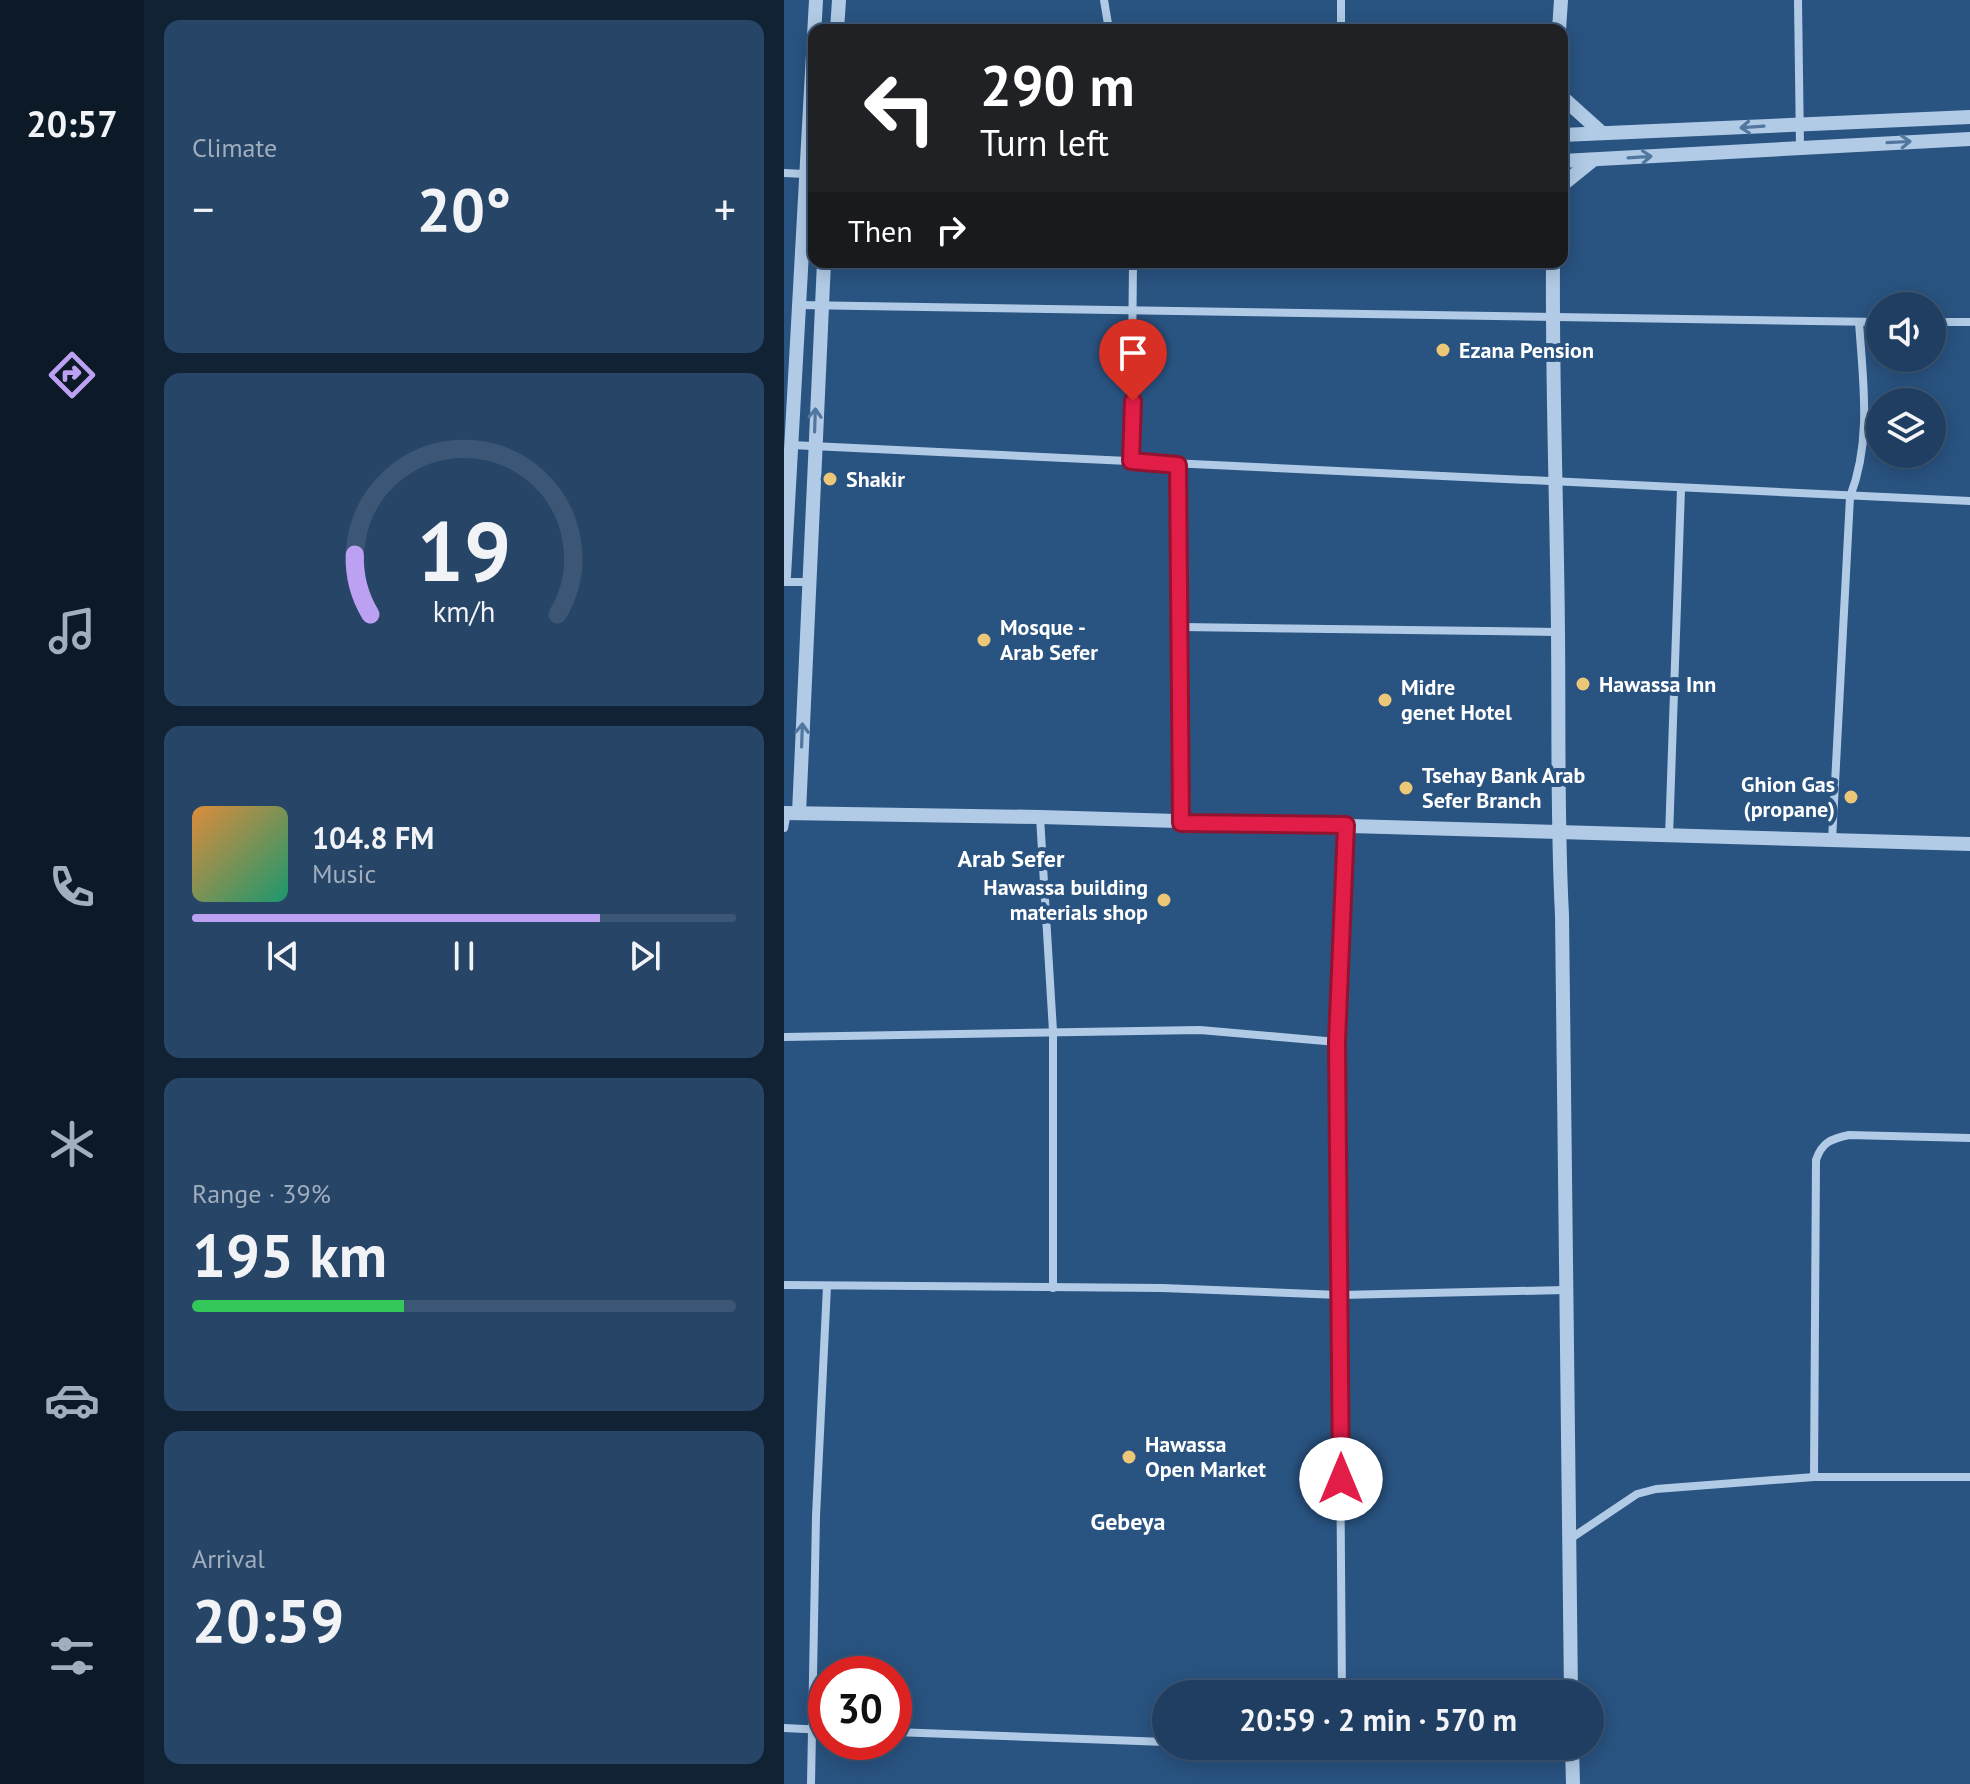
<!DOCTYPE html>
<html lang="en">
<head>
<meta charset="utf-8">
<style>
  body { margin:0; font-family:"PT Sans",sans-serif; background:#274567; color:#f1f3f6; height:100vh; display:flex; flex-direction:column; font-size:30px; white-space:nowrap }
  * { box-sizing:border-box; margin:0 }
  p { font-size:26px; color:#a1aebd }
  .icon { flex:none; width:44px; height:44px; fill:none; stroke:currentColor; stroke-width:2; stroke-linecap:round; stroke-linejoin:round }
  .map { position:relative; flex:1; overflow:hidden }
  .sheet { display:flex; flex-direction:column; gap:20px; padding:20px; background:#112235; width:640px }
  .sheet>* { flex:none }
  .guide { position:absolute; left:24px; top:24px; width:760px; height:244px; border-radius:16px; box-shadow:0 4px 20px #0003,0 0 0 2px #3c5776; background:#202124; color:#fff; overflow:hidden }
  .buttons { position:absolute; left:1082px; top:292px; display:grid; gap:16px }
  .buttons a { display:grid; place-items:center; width:80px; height:80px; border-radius:50%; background:#1f3e61; box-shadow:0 4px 20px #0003,0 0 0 2px #3c5776; font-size:40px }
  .speed { position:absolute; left:24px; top:1656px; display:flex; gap:16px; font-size:40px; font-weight:700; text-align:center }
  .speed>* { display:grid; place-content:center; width:104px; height:104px; border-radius:50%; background:#1f3e61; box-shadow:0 4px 20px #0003,0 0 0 2px #3c5776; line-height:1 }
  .speed .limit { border:12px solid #d22; background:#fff; color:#111 }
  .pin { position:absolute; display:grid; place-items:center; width:68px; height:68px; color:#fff; margin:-82px -34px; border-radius:50% 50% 50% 0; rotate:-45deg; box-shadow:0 0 8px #0007 }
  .pin .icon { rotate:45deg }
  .me { position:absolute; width:88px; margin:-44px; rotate:0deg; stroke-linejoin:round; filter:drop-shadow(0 0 6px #0008) }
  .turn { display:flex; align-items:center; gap:28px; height:168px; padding:0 40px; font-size:36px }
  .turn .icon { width:104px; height:104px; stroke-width:2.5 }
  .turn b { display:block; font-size:56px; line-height:68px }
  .then { display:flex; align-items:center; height:76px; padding:0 40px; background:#0003; gap:16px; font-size:30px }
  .big { font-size:60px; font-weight:700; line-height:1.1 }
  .sheet .widget { flex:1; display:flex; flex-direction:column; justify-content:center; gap:12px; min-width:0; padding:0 28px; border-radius:16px; background:#274567 }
  .sheet .dial { align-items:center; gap:0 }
  .dial svg { height:208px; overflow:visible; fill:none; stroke:#3c5776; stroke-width:7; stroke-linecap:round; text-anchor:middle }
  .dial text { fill:#f1f3f6; stroke:none }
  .song { display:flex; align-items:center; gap:24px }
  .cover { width:96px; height:96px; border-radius:12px; background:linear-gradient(135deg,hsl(30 70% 55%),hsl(160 70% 35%)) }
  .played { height:8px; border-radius:4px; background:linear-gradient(90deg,#bca0f2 75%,#3c5776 75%) }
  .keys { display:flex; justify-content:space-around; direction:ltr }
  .heat { display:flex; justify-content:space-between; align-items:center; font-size:44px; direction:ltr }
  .charge { height:12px; border-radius:6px; background:linear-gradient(90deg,#34c759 39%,#3c5776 0) }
  .trip { position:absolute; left:368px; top:1680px; width:452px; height:80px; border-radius:40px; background:#1f3e61; box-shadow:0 4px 20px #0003,0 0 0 2px #3c5776; font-weight:700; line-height:80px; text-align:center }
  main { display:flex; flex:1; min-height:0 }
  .tabs { display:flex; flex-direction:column; width:144px; justify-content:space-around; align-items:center; background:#0c1927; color:#a1aebd }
  .tabs .icon { width:56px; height:56px }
  .tabs .on { color:#bca0f2 }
  .tabs b { font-size:36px; color:#f1f3f6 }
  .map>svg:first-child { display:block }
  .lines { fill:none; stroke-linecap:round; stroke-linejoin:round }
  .minor { stroke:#b1cbe6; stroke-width:8 }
  .tertiary { stroke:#b1cbe6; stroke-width:14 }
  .oneway { stroke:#52779f }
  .route-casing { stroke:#92132f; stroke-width:20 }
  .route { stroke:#e11d48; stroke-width:14 }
  .poi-dot { fill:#edc778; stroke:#295381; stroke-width:3 }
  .labels { text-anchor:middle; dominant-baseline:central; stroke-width:8; stroke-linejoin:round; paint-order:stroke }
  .poi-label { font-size:22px; font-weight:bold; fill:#fff; stroke:#295381; text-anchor:start }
  .neighbourhood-label { font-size:24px; font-weight:bold; fill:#fff; stroke:#295381 }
</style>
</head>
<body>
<main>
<nav class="tabs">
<b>20:57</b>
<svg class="icon on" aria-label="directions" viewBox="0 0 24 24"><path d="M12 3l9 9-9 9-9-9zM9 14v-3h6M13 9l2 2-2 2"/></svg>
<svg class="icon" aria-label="music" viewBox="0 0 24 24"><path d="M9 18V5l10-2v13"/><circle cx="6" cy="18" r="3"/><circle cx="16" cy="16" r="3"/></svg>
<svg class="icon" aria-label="phone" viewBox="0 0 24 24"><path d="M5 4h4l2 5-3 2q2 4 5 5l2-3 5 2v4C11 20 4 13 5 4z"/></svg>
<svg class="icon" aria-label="climate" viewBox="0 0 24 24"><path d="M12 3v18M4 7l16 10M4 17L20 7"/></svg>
<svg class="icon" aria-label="car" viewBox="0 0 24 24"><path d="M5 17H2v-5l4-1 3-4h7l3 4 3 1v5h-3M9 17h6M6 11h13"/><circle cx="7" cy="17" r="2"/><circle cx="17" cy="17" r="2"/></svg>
<svg class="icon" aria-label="filters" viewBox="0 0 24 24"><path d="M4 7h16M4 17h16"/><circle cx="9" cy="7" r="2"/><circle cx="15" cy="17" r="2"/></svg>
</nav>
<section class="sheet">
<div class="widget"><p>Climate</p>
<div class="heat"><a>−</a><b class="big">20°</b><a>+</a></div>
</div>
<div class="widget dial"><svg viewBox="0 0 100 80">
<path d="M14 69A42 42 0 1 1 86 69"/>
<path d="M14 69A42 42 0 0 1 8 46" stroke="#bca0f2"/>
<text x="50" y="56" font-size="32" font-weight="700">19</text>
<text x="50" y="72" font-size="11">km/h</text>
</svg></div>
<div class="widget">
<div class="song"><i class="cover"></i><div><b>104.8 FM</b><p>Music</p></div></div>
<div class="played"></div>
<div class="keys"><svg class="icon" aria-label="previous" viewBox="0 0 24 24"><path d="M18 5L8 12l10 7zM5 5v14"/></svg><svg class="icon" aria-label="pause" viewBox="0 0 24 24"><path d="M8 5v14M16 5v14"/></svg><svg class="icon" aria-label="next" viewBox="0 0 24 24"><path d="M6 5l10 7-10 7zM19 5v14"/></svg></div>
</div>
<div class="widget"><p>Range · 39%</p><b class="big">195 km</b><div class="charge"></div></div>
<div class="widget"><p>Arrival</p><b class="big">20:59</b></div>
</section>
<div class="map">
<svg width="1186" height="1784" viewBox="0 0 1186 1784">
  <rect width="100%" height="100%" fill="#295381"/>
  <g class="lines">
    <g class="minor">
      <polyline points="320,0 325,30"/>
      <polyline points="557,0 557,30"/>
      <polyline points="1014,0 1016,147"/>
      <polyline points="0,173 21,174"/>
      <polyline points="14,305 1096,322"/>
      <polyline points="1148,322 1186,322"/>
      <polyline points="7,445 1186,501"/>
      <polyline points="347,461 349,262"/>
      <polyline points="394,465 397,823"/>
      <polyline points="0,582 23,582"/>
      <polyline points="397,627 774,632"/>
      <polyline points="256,817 269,1031 269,1288"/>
      <polyline points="0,828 3,813"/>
      <polyline points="885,837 897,489"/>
      <path d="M1048,841L1066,497C1088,440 1079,382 1075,322"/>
      <polyline points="0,1037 416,1030 553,1042"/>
      <polyline points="0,1285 378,1288 556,1295 781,1290"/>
      <path d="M1030,1477L1032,1160C1038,1142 1047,1139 1065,1135L1186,1138"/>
      <polyline points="786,1539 853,1494 872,1489 1030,1477 1186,1477"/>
      <polyline points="558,1694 553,1042 562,825"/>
      <polyline points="0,1728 42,1730"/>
      <polyline points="110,1732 382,1742"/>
      <polyline points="468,1746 788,1753"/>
      <polyline points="27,1784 32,1516 43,1286"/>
    </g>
    <g class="tertiary">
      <polyline points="53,30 55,0"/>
      <polyline points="775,30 777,0"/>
      <polyline points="778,97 818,133"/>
      <polyline points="778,135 1186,117"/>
      <polyline points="778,161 1186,139"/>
      <polyline points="778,185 809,160"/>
      <path d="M769,262C768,386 773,510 774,634C775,728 773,821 778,915L787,1694"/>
      <polyline points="0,576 32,0"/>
      <polyline points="0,813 256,817 1186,844"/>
      <polyline points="15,813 40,262"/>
      <polyline points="788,1746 789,1784"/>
    </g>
  </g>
  <defs><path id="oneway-shaft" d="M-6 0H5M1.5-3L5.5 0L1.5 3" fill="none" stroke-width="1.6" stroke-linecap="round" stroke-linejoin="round" transform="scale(2)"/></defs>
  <g class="oneway">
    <use href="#oneway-shaft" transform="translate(968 127) rotate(176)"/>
    <use href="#oneway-shaft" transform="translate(1115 142) rotate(-3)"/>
    <use href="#oneway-shaft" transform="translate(856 157) rotate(-4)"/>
    <use href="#oneway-shaft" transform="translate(31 420) rotate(-88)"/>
    <use href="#oneway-shaft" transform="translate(18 735) rotate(-88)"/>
  </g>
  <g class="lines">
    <g class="route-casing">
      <polyline id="route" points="349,401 347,461 394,465 397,823 562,825 553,1042 557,1479"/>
    </g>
    <use href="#route" class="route"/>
  </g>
  <g class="poi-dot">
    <circle cx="659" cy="350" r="8"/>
    <circle cx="46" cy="479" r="8"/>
    <circle cx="200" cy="640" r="8"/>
    <circle cx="799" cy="684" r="8"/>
    <circle cx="601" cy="700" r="8"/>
    <circle cx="622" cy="788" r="8"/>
    <circle cx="1067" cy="797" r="8"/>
    <circle cx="380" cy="900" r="8"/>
    <circle cx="345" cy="1457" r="8"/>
  </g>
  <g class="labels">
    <g class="poi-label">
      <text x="675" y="350">Ezana Pension</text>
      <text x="62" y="479">Shakir</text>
      <text x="216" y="627">Mosque -<tspan x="216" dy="25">Arab Sefer</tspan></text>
      <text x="815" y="684">Hawassa Inn</text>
      <text x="617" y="687">Midre<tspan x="617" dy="25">genet Hotel</tspan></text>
      <text x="638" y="775">Tsehay Bank Arab<tspan x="638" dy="25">Sefer Branch</tspan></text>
      <text x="1051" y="784" text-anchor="end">Ghion Gas<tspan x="1051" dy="25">(propane)</tspan></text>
      <text x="364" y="887" text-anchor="end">Hawassa building<tspan x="364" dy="25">materials shop</tspan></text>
      <text x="361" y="1444">Hawassa<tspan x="361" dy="25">Open Market</tspan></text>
    </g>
    <g class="neighbourhood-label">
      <text x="227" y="858">Arab Sefer</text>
      <text x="344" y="1521">Gebeya</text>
    </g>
  </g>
</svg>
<div class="buttons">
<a><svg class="icon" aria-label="sound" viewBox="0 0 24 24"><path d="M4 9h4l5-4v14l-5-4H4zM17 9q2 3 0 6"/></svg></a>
<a><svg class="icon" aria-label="layers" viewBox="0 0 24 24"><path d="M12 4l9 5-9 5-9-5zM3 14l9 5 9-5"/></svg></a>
</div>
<div class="speed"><div class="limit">30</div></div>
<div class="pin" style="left:349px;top:401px;background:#d93025"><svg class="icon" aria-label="arrive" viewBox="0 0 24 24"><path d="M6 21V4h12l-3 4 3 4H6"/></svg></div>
<svg class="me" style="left:557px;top:1479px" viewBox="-20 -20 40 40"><circle r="19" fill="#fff"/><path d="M0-13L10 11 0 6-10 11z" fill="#e11d48"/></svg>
<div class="trip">20:59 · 2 min · 570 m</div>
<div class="guide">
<div class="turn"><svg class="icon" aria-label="left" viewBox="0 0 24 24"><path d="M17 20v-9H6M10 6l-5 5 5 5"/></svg><div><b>290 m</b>Turn left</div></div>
<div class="then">Then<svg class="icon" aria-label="right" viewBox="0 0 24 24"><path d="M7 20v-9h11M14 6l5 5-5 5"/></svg></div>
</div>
</div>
</main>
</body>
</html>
